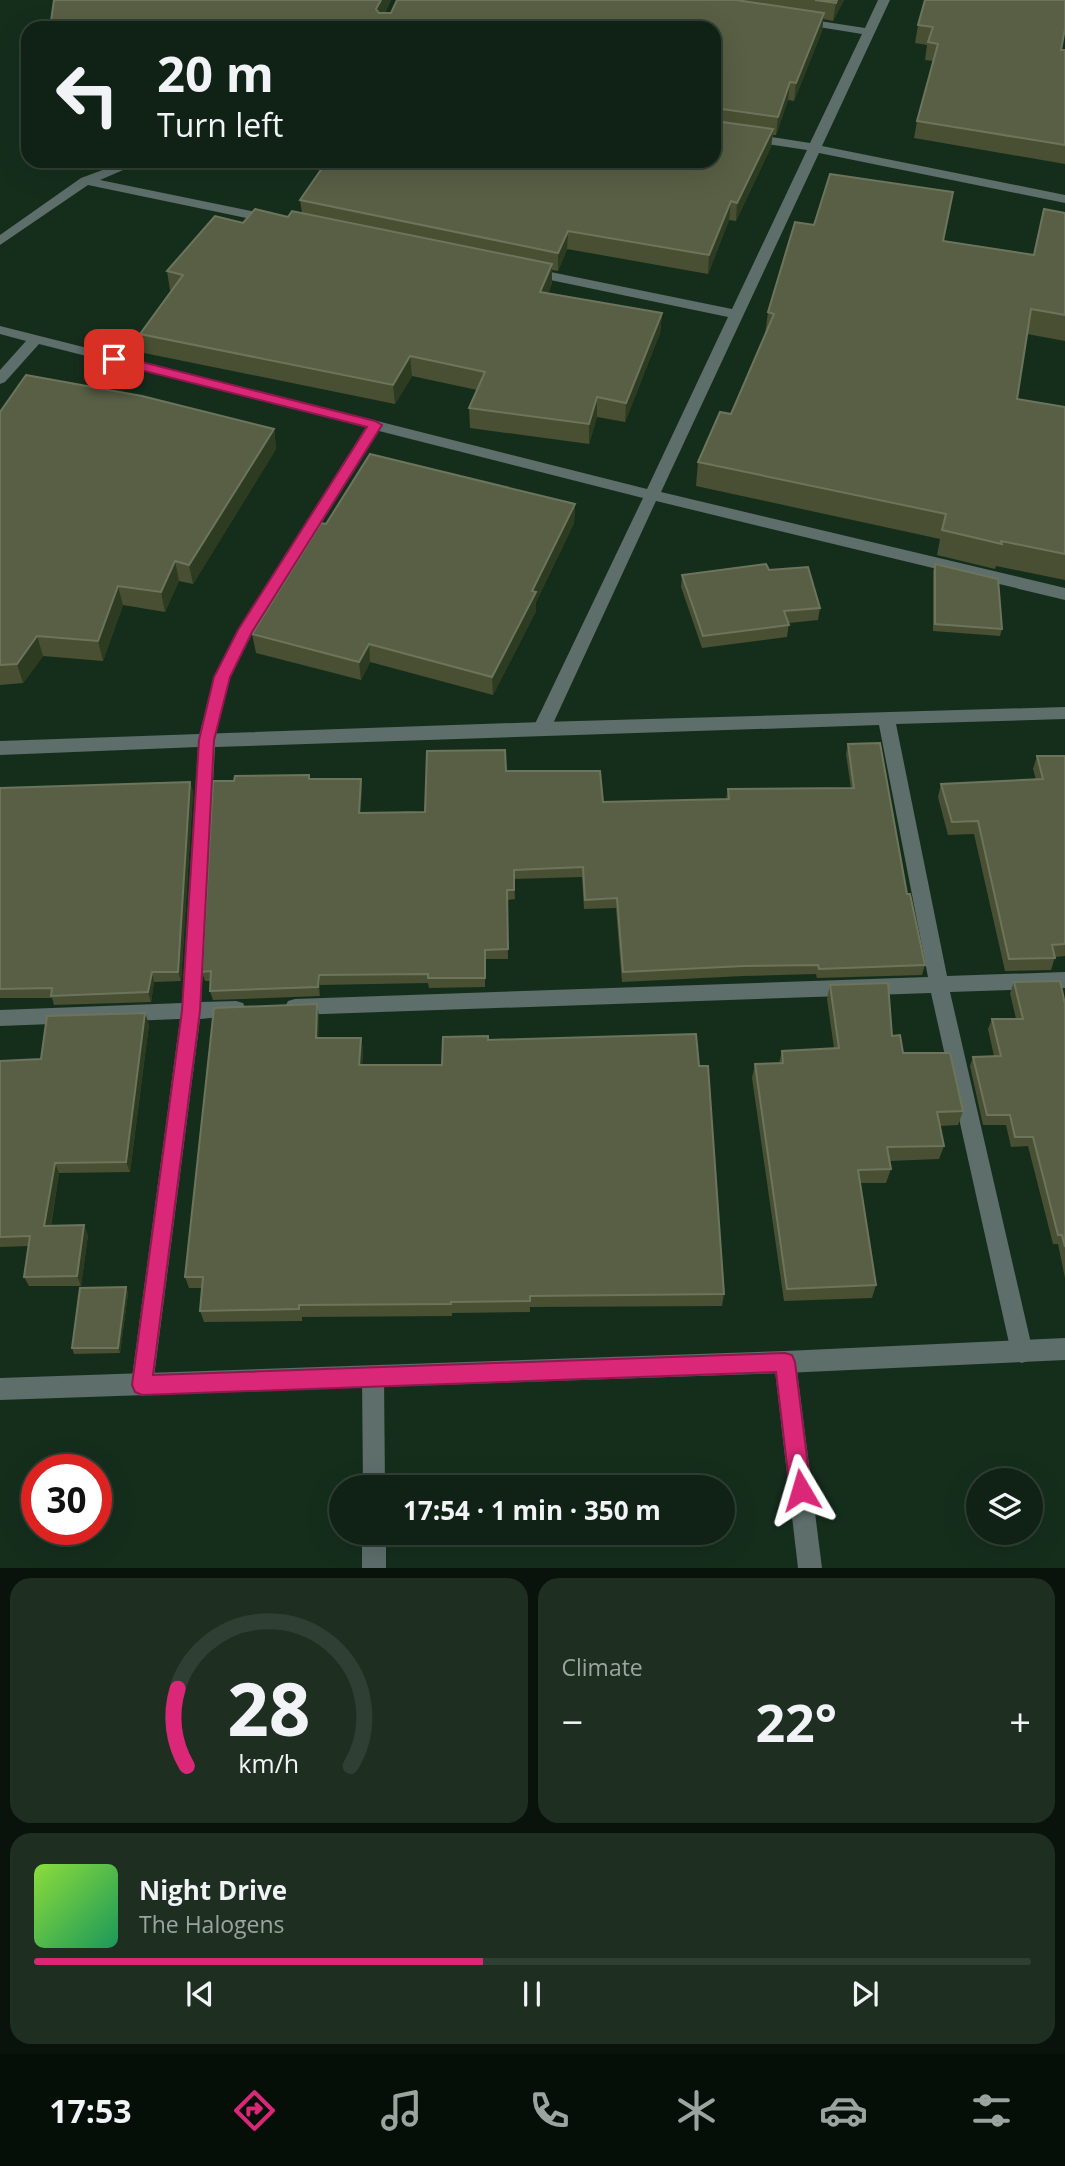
<!DOCTYPE html>
<html lang="en">
<head>
<meta charset="utf-8">
<style>
  body { margin:0; font-family:"Open Sans",sans-serif; background:#1e2f22; color:#f1f3f6; height:100vh; display:flex; flex-direction:column; font-size:26px; white-space:nowrap }
  * { box-sizing:border-box; margin:0 }
  p { font-size:23px; color:#9ca4a0 }
  .icon { flex:none; width:38px; height:38px; fill:none; stroke:currentColor; stroke-width:2; stroke-linecap:round; stroke-linejoin:round }
  .map { position:relative; height:1568px; overflow:hidden }
  .drawer { display:flex; flex-direction:column; gap:10px; padding:10px; background:#09130c; flex:1 }
  .drawer>* { flex:none }
  .top-card { position:absolute; left:21px; top:21px; width:700px; height:147px; border-radius:21px; box-shadow:0 7px 28px #0002,0 0 0 2px #303f34; background:#102215; color:#f1f3f6; overflow:hidden }
  .fabs { position:absolute; left:966px; top:1468px; display:grid; gap:14px }
  .fabs a { display:grid; place-items:center; width:77px; height:77px; border-radius:50%; background:#102215; box-shadow:0 7px 28px #0002,0 0 0 2px #303f34; font-size:35px }
  .speed { position:absolute; left:21px; top:1454px; display:flex; gap:14px; font-size:35px; font-weight:700; text-align:center }
  .speed>* { display:grid; place-content:center; width:91px; height:91px; border-radius:50%; background:#102215; box-shadow:0 7px 28px #0002,0 0 0 2px #303f34; line-height:1 }
  .speed .limit { border:10px solid #d22; background:#fff; color:#111 }
  .pin { position:absolute; display:grid; place-items:center; width:60px; height:60px; color:#fff; margin:-30px; border-radius:14px; box-shadow:0 4px 10px #0006 }
  .me { position:absolute; width:77px; margin:-38px; rotate:353deg; stroke-linejoin:round; filter:drop-shadow(0 0 5px #0008) }
  .turn { display:flex; align-items:center; gap:24px; height:147px; padding:0 21px; font-size:32px }
  .turn .icon { width:91px; height:91px; stroke-width:2.5 }
  .turn b { display:block; font-size:49px; line-height:60px }
  .big { font-size:52px; font-weight:700; line-height:1.1 }
  .drawer .widget { flex:1; display:flex; flex-direction:column; justify-content:center; gap:10px; min-width:0; padding:0 24px; border-radius:21px; background:#1e2f22 }
  .drawer .dial { align-items:center; gap:0 }
  .dial svg { height:182px; overflow:visible; fill:none; stroke:#303f34; stroke-width:7; stroke-linecap:round; text-anchor:middle }
  .dial text { fill:#f1f3f6; stroke:none }
  .song { display:flex; align-items:center; gap:21px }
  .cover { width:84px; height:84px; border-radius:10px; background:linear-gradient(135deg,hsl(90 70% 55%),hsl(150 70% 35%)) }
  .played { height:7px; border-radius:4px; background:linear-gradient(90deg,#db2777 45%,#303f34 45%) }
  .keys { display:flex; justify-content:space-around; direction:ltr }
  .heat { display:flex; justify-content:space-between; align-items:center; font-size:38px; direction:ltr }
  .drawer .tiles { flex:1; display:grid; gap:10px; grid-template-columns:1fr 1fr }
  .widget:last-child { grid-column:span 2 }
  .trip { position:absolute; left:329px; top:1475px; width:406px; height:70px; border-radius:35px; background:#102215; box-shadow:0 7px 28px #0002,0 0 0 2px #303f34; font-weight:700; line-height:70px; text-align:center }
  .tabs { display:flex; height:112px; justify-content:space-around; align-items:center; background:#060e08; color:#9ca4a0 }
  .tabs .icon { width:49px; height:49px }
  .tabs .current { color:#db2777 }
  .tabs b { font-size:32px; color:#f1f3f6 }
  .map>svg:first-child { display:block }
  .lines { fill:none; stroke-linecap:round; stroke-linejoin:round }
  .service { fill:#5d6e6b; fill-rule:evenodd }
  .minor { fill:#5d6e6b; fill-rule:evenodd }
  .tertiary { fill:#5d6e6b; fill-rule:evenodd }
  .wall { fill:#484f32 }
  .shaded-wall { fill:#2d3b21 }
  .building { fill:#585f44; stroke:#6c755c; stroke-width:2 }
  .route { fill:#db2777; stroke:#8e194d; stroke-width:2 }
</style>
</head>
<body>
<div class="map">
<svg width="1065" height="1568" viewBox="0 0 1065 1568">
  <rect width="100%" height="100%" fill="#152e1c"/>
  <g class="lines">
    <g class="service">
      <polygon points="878,0 890,0 822,146 1065,195 1065,203 819,153 661,492 1065,588 1065,600 656,501 551,728 548,733 536,733 533,728 643,498 379,431 253,632 230,677 213,745 201,745 198,740 214,677 238,630 366,427 39,344 5,382 0,384 0,370 26,341 0,334 0,326 647,489 728,317 531,276 524,272 531,268 732,309 807,150 714,136 714,128 810,143 862,34 800,24 794,21 800,18 865,28"/>
      <polygon points="127,161 144,161 100,180 271,215 278,219 271,223 88,185 0,245 0,235 81,178"/>
    </g>
    <g class="minor">
      <polygon points="1065,707 1065,719 896,724 947,976 1065,972 1065,988 950,992 1033,1352 1030,1360 1022,1363 1014,1360 1011,1352 931,993 295,1015 288,1013 285,1007 288,1001 295,999 928,977 879,725 215,747 201,1002 236,1001 243,1003 246,1009 243,1015 200,1019 153,1385 150,1393 142,1396 134,1393 131,1385 180,1019 0,1026 0,1010 182,1003 198,747 0,755 0,741 542,722"/>
      <polygon points="785,1351 793,1354 796,1362 822,1568 798,1568 774,1362 777,1354"/>
      <polygon points="373,1366 381,1369 384,1377 385,1488 363,1488 362,1377 365,1369"/>
      <rect x="362" y="1533" width="24" height="35"/>
    </g>
    <polygon class="tertiary" points="1065,1338 1065,1360 785,1373 0,1400 0,1378 785,1351"/>
  </g>
  <g class="wall">
    <polygon points="54,0 391,0 385,13 391,13 397,0 844,0 833,21 823,19 822,31 794,101 788,100 776,135 773,135 771,147 736,221 729,220 708,274 567,249 558,271 552,270 552,283 548,293 662,313 660,333 625,422 597,417 589,444 470,428 469,408 477,390 412,376 395,404 144,353 140,334 172,290 170,290 167,271 243,223 288,217 302,213 300,200 714,28"/>
    <polygon points="918,25 1065,50 1065,164 914,138 917,121 933,61 925,60 927,45 915,43"/>
    <polygon points="1044,209 1065,213 1065,341 1027,334 1017,399 1065,407 1065,580 996,566 995,569 937,555 940,539 696,486 698,462 731,414 765,335 768,312 814,225 943,241 1033,255"/>
    <polygon points="0,412 274,429 276,449 193,584 179,581 165,612 123,605 103,661 43,656 23,683 0,685"/>
    <polygon points="575,504 574,523 536,602 536,611 493,695 370,662 361,680 256,653 252,634 326,524"/>
    <polygon points="935,564 1002,629 1000,636 933,631 933,571"/>
    <polygon points="769,570 820,608 818,620 789,623 787,637 702,648 681,587 682,575"/>
    <polygon points="848,744 907,894 925,965 922,975 817,978 816,974 743,976 622,982 616,908 584,909 582,877 514,879 515,899 507,900 508,959 485,959 485,987 429,988 428,983 320,985 320,996 213,1000 210,991 211,981 205,981 202,972 234,781 309,775 310,779 361,779 362,789 360,813 425,812 506,771 603,802 726,799 728,789 851,788 846,754"/>
    <polygon points="1037,756 1065,756 1065,956 1055,957 1051,970 1005,971 974,834 948,835 938,797 941,784 1036,780 1033,769"/>
    <polygon points="190,782 193,792 181,981 154,982 151,1002 54,1005 52,998 0,998 0,788"/>
    <polygon points="1014,982 1065,1004 1065,1278 1058,1244 1053,1244 1028,1146 1011,1147 1006,1125 983,1125 970,1066 973,1057 994,1056 988,1029 992,1019 1016,1019 1010,993"/>
    <polygon points="830,985 892,1036 903,1053 963,1111 958,1125 940,1126 944,1146 939,1159 889,1161 891,1169 886,1183 860,1183 876,1285 872,1298 784,1301 752,1078 755,1064 779,1063 782,1051 834,1048 827,999"/>
    <polygon points="319,1017 318,1038 361,1038 363,1051 362,1065 442,1065 488,1040 699,1066 724,1294 722,1306 530,1307 530,1312 452,1313 452,1316 302,1317 302,1321 204,1322 200,1311 202,1288 189,1288 185,1277"/>
    <polygon points="149,1024 130,1172 59,1173 51,1226 88,1235 81,1286 29,1286 24,1277 29,1246 0,1247 0,1061 41,1059"/>
    <polygon points="126,1287 128,1293 120,1353 74,1354 72,1348"/>
  </g>
  <g class="shaded-wall">
    <polygon points="381,0 391,0 378,27 376,9"/>
    <polygon points="837,0 844,0 833,21 836,3"/>
    <polygon points="824,13 822,31 794,101 796,83"/>
    <polygon points="790,82 788,100 776,135 778,117"/>
    <polygon points="773,129 771,147 736,221 737,203"/>
    <polygon points="731,201 729,220 708,274 709,255"/>
    <polygon points="568,231 567,249 558,271 558,253"/>
    <polygon points="552,264 552,283 540,311 540,292"/>
    <polygon points="662,313 660,333 625,422 626,403"/>
    <polygon points="410,356 412,376 395,404 393,385"/>
    <polygon points="597,397 597,417 589,444 589,424"/>
    <polygon points="274,429 276,449 193,584 189,565"/>
    <polygon points="575,504 574,523 536,602 536,611 493,695 492,677 532,591"/>
    <polygon points="175,561 179,581 165,612 161,592"/>
    <polygon points="118,586 123,605 103,661 98,641"/>
    <polygon points="37,636 43,656 23,683 17,664"/>
    <polygon points="369,644 370,662 361,680 359,662"/>
    <polygon points="361,779 362,789 360,823 359,813"/>
    <polygon points="190,782 193,792 181,981 178,972"/>
    <polygon points="152,972 154,982 151,1002 148,992"/>
    <polygon points="319,975 320,985 320,996 318,987"/>
    <polygon points="317,1004 319,1017 318,1051 316,1038"/>
    <polygon points="145,1013 149,1024 130,1172 126,1162"/>
    <polygon points="361,1038 363,1051 361,1078 359,1065"/>
    <polygon points="55,1163 59,1173 49,1236 44,1226"/>
    <polygon points="84,1225 88,1235 81,1286 77,1276"/>
    <polygon points="126,1287 128,1293 120,1353 118,1348"/>
  </g>
  <g class="building">
    <polygon points="54,0 381,0 376,9 379,13 391,13 397,0 736,0 824,13 796,83 790,82 778,117 714,108 714,28 50,28"/>
    <polygon points="815,0 837,0 836,3"/>
    <polygon points="925,0 1065,0 1065,29 1061,50 1065,50 1065,145 917,121 938,44 928,42 933,27 918,25"/>
    <polygon points="714,110 715,121 773,129 737,203 731,201 709,255 568,231 558,253 300,200 327,161 714,161"/>
    <polygon points="830,174 953,192 943,241 1034,255 1044,209 1065,213 1065,315 1031,309 1017,399 1065,407 1065,554 1001,541 1002,544 942,530 946,514 698,462 720,412 731,414 774,314 768,312 795,222 814,225"/>
    <polygon points="255,209 288,217 292,211 552,264 540,292 662,313 626,403 597,397 589,424 469,408 485,372 410,356 393,385 140,334 183,275 167,271 215,216 243,223"/>
    <polygon points="26,375 142,396 274,429 189,565 175,561 161,592 118,586 98,641 37,636 17,664 0,665 0,412"/>
    <polygon points="370,454 575,504 532,591 536,592 492,677 369,644 359,662 252,634 321,523 326,524"/>
    <polygon points="766,564 769,570 808,567 820,608 784,611 789,625 703,636 682,575"/>
    <polygon points="935,564 998,579 1002,629 935,624"/>
    <polygon points="880,743 907,894 910,894 925,965 819,969 818,965 744,966 623,972 617,898 585,900 583,867 514,870 514,890 507,890 508,949 485,950 485,978 428,978 428,974 319,975 318,987 210,991 211,971 202,972 213,781 234,781 235,776 309,775 309,779 361,779 359,813 425,812 427,751 505,750 506,771 600,771 603,802 729,799 728,789 854,788 848,744"/>
    <polygon points="1037,756 1065,756 1065,944 1052,945 1055,958 1009,959 978,821 952,822 941,784 1043,779"/>
    <polygon points="190,782 178,972 152,972 148,992 51,996 52,988 0,989 0,788"/>
    <polygon points="1060,981 1065,1004 1065,1247 1062,1235 1058,1235 1033,1137 1015,1137 1010,1115 987,1115 973,1057 1001,1056 992,1019 1023,1019 1014,982"/>
    <polygon points="888,983 892,1036 900,1035 903,1053 950,1053 963,1111 937,1112 944,1146 887,1147 891,1169 858,1170 876,1285 787,1289 755,1064 783,1063 782,1051 839,1048 830,985"/>
    <polygon points="317,1004 316,1038 361,1038 359,1065 442,1065 443,1037 488,1036 488,1040 696,1034 699,1066 708,1066 724,1294 530,1296 530,1301 451,1302 451,1304 299,1305 299,1309 200,1311 203,1277 185,1277 214,1008"/>
    <polygon points="145,1013 126,1162 55,1163 44,1226 84,1225 77,1276 24,1277 30,1236 0,1237 0,1061 41,1059 47,1016"/>
    <polygon points="126,1287 118,1348 72,1348 80,1288"/>
  </g>
  <polygon class="route" points="114,355 375,421 382,425 252,632 230,677 214,740 200,1011 153,1375 785,1353 792,1355 795,1362 811,1490 808,1498 801,1501 793,1498 790,1490 776,1372 142,1395 135,1392 132,1385 182,1011 199,740 214,677 238,630 367,427 109,362 109,356"/>
</svg>
<div class="fabs">
<a><svg class="icon" aria-label="layers" viewBox="0 0 24 24"><path d="M12 4l9 5-9 5-9-5zM3 14l9 5 9-5"/></svg></a>
</div>
<div class="speed"><div class="limit">30</div></div>
<div class="pin" style="left:114px;top:359px;background:#d93025"><svg class="icon" aria-label="arrive" viewBox="0 0 24 24"><path d="M6 21V4h12l-3 4 3 4H6"/></svg></div>
<svg class="me" style="left:801px;top:1490px" viewBox="-20 -20 40 40"><path d="M0-17L14 15 0 8-14 15z" fill="#db2777" stroke="#fff" stroke-width="4"/></svg>
<div class="trip">17:54 · 1 min · 350 m</div>
<div class="top-card">
<div class="turn"><svg class="icon" aria-label="left" viewBox="0 0 24 24"><path d="M17 20v-9H6M10 6l-5 5 5 5"/></svg><div><b>20 m</b>Turn left</div></div>
</div>
</div>
<section class="drawer">
<div class="tiles">
<div class="widget dial"><svg viewBox="0 0 100 80">
<path d="M14 69A42 42 0 1 1 86 69"/>
<path d="M14 69A42 42 0 0 1 10 35" stroke="#db2777"/>
<text x="50" y="56" font-size="32" font-weight="700">28</text>
<text x="50" y="72" font-size="11">km/h</text>
</svg></div>
<div class="widget"><p>Climate</p>
<div class="heat"><a>−</a><b class="big">22°</b><a>+</a></div>
</div>
<div class="widget">
<div class="song"><i class="cover"></i><div><b>Night Drive</b><p>The Halogens</p></div></div>
<div class="played"></div>
<div class="keys"><svg class="icon" aria-label="previous" viewBox="0 0 24 24"><path d="M18 5L8 12l10 7zM5 5v14"/></svg><svg class="icon" aria-label="pause" viewBox="0 0 24 24"><path d="M8 5v14M16 5v14"/></svg><svg class="icon" aria-label="next" viewBox="0 0 24 24"><path d="M6 5l10 7-10 7zM19 5v14"/></svg></div>
</div>
</div>
</section>
<nav class="tabs">
<b>17:53</b>
<svg class="icon current" aria-label="directions" viewBox="0 0 24 24"><path d="M12 3l9 9-9 9-9-9zM9 14v-3h6M13 9l2 2-2 2"/></svg>
<svg class="icon" aria-label="music" viewBox="0 0 24 24"><path d="M9 18V5l10-2v13"/><circle cx="6" cy="18" r="3"/><circle cx="16" cy="16" r="3"/></svg>
<svg class="icon" aria-label="phone" viewBox="0 0 24 24"><path d="M5 4h4l2 5-3 2q2 4 5 5l2-3 5 2v4C11 20 4 13 5 4z"/></svg>
<svg class="icon" aria-label="climate" viewBox="0 0 24 24"><path d="M12 3v18M4 7l16 10M4 17L20 7"/></svg>
<svg class="icon" aria-label="car" viewBox="0 0 24 24"><path d="M5 17H2v-5l4-1 3-4h7l3 4 3 1v5h-3M9 17h6M6 11h13"/><circle cx="7" cy="17" r="2"/><circle cx="17" cy="17" r="2"/></svg>
<svg class="icon" aria-label="filters" viewBox="0 0 24 24"><path d="M4 7h16M4 17h16"/><circle cx="9" cy="7" r="2"/><circle cx="15" cy="17" r="2"/></svg>
</nav>
</body>
</html>
